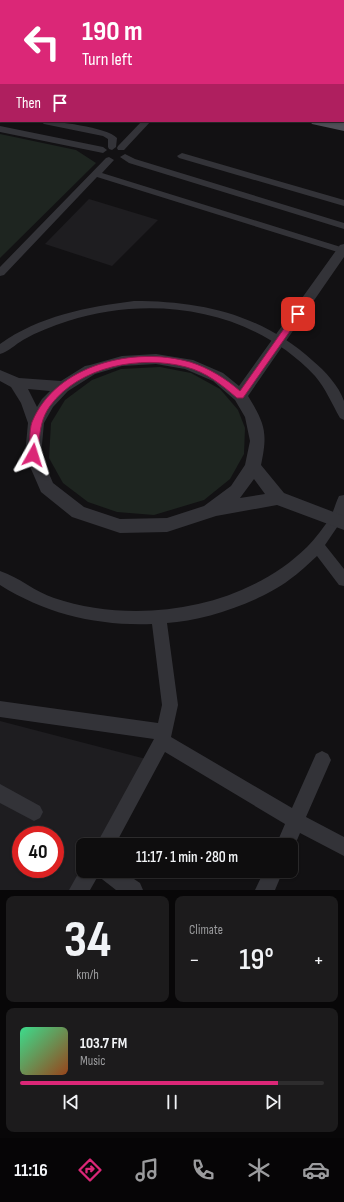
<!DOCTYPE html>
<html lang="en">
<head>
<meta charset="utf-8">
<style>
  body { margin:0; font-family:"Sofia Sans Condensed",sans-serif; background:#1c1b1c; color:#f1f3f6; height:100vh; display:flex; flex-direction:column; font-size:15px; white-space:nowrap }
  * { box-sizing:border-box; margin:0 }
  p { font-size:13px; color:#9b9c9e }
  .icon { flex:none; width:22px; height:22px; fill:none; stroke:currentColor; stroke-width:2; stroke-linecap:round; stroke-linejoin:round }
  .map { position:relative; height:890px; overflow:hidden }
  .side { display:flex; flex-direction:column; gap:6px; padding:6px; background:#080708; flex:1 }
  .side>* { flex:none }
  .hud { position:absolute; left:0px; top:0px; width:344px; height:122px; box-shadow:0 1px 3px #0004,0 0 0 1px #2e2d2e; background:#db2777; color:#fff; overflow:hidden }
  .speed { position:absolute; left:12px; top:826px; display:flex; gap:8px; font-size:20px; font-weight:700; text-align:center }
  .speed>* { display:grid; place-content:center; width:52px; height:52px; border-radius:50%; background:#0e0d0e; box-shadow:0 1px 3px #0004,0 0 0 1px #2e2d2e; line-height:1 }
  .speed .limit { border:6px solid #d22; background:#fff; color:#111 }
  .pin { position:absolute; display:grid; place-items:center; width:34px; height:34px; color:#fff; margin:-17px; border-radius:8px; box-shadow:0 2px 6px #0006 }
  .me { position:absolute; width:44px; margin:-22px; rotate:6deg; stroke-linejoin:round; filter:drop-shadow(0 0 3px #0008) }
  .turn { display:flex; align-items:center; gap:14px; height:84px; padding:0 16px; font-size:18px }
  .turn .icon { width:52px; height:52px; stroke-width:2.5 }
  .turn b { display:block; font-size:28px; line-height:34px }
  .then { display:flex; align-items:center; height:38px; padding:0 16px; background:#0003; gap:8px; font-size:15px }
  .big { font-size:30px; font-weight:600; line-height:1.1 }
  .side .tile { flex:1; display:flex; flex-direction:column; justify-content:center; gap:6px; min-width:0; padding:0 14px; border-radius:8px; background:#1c1b1c }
  .side .dial { align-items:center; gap:0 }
  .dial b { font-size:52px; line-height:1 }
  .song { display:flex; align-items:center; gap:12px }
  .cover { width:48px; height:48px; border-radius:6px; background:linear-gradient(135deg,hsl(150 70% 55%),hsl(20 70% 35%)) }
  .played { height:4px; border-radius:2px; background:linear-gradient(90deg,#db2777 85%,#2e2d2e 85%) }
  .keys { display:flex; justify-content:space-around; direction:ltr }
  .heat { display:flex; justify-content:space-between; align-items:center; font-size:22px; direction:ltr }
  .side .tiles { flex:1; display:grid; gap:6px; grid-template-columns:1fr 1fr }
  .tile:last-child { grid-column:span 2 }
  .trip { position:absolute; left:76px; top:838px; width:222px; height:40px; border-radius:8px; background:#0e0d0e; box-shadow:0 1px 3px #0004,0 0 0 1px #2e2d2e; font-weight:600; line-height:40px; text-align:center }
  .dock { display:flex; height:64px; justify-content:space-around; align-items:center; background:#060506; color:#9b9c9e }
  .dock .icon { width:28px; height:28px }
  .dock .on { color:#db2777 }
  .dock b { font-size:18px; color:#f1f3f6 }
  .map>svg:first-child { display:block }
  .built { fill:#1e1d20; fill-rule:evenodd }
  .green { fill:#1e2520 }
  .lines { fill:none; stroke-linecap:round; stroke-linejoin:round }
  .minor { fill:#333338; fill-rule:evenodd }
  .tertiary { fill:#333338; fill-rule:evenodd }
  .primary { fill:#4f4f57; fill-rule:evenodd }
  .route { fill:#db2777; stroke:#8e194d }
</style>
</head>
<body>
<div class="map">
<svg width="344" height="890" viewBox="0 0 344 890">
  <rect width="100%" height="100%" fill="#121113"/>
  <g class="built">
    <polygon points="89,199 158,220 112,266 45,244"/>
    <path d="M0,721L146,759L97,845H83V869L71,890H0ZM21,835H55V869H21Z"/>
  </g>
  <g class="green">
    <polygon points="0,134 76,150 96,163 0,258"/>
    <polygon points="160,367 191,373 220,389 238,410 245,428 244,454 230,479 204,500 154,515 117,512 88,502 63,483 49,458 51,423 65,400 92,380 121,369"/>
  </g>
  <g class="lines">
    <g class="minor">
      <rect x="46" y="0" width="12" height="1"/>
      <rect x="304" y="0" width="12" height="1"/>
      <rect x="0" y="34" width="1" height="4"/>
      <rect x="0" y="61" width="1" height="4"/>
      <rect x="343" y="65" width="1" height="7"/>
      <rect x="343" y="107" width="1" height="6"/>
      <polygon points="0,108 1,109 1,115 0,114"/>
      <path d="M40,121C55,121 107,127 117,138L116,147L112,150L109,149L108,147V139L103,136L44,124Z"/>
      <polygon points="142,121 151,121 124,150 118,150 117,148 118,146"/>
      <polygon points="0,126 103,147 107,150 103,153 0,132"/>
      <polygon points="182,153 344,200 344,206 179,158 177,156"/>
      <polygon points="125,154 135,159 344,223 344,229 129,163 120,157"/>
      <polygon points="109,157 114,160 102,173 344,248 344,254 97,177 4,275 0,276 0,267 106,158"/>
      <path d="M134,301C201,301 261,314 313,361C325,371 339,386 344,401C344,407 344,414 344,420L340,418C332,404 326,389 315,376C253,309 153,294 68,321C52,326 37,332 23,340C16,344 8,352 0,354V344C39,316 87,307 134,301Z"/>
      <path d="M344,495V517L325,545L344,569V586L339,585L317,556C308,564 299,573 289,580C260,602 204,621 167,623L178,705L171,737L292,808L316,754L322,751L328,754L331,760L306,817L344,837V856L300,833L292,852L291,845H276L285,824L165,752L115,845H96L154,739L0,717V701L158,723L162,705L152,624C97,626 46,614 0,585V571C19,577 35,592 54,598C137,626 244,609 307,547C315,539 325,526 331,516C334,510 336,502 339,496Z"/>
      <polygon points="0,784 40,806 43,812 40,818 34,821 0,803"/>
      <polygon points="83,865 83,871 122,871 140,883 143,890 116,890 98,876 90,890 69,890"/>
      <polygon points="264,871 283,871 275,890 255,890"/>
    </g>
    <path class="tertiary" d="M344,244V257L248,396C265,424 268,432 261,465L284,493L344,516V530L277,505L216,516L167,532L120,533L72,517L41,492L25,455L28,423L21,403L11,387L0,381V370L19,378L61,381L85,366L90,365L122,356L156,354L193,360L223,373L239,386L340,245ZM156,364L185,369L213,381L235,400L245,417L250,441L245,465L231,486L204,506L167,518L120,519L84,507L53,483L41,455L44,423L53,407L68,391L95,374L122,366ZM28,389L50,391L42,399L37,407ZM254,479L265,494L240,498Z"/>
    <g class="primary">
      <polygon points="0,50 1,51 1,59 0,58"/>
      <polygon points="310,121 336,121 344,123 344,131 312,124"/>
    </g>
  </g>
  <path class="route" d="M298,312L302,314L243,398H237C222,385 206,372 186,367C141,355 79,366 50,406C42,417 40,429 39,443C38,448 39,453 36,457L33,459L29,455C30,445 29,431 32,422C56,364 135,346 190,362C209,368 225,378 240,391L295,313Z"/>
</svg>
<div class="speed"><div class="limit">40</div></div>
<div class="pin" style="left:298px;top:314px;background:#d93025"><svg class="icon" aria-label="arrive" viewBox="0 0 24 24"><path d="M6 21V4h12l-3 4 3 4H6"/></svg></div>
<svg class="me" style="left:33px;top:455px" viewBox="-20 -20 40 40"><path d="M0-17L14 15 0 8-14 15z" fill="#db2777" stroke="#fff" stroke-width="4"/></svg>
<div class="trip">11:17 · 1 min · 280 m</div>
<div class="hud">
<div class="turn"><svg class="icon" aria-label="left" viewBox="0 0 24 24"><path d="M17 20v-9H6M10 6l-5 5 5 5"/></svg><div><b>190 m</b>Turn left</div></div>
<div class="then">Then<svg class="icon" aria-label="arrive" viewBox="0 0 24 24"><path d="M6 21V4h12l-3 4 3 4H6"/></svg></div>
</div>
</div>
<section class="side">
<div class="tiles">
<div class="tile dial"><b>34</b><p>km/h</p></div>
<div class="tile"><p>Climate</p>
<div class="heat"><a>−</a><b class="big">19°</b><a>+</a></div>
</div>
<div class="tile">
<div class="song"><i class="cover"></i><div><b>103.7 FM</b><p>Music</p></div></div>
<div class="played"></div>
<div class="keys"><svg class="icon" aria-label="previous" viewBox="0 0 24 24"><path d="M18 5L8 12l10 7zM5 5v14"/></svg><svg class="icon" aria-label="pause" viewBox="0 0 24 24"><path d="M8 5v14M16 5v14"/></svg><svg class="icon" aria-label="next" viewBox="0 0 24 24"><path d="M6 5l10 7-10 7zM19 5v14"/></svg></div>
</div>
</div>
</section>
<nav class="dock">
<b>11:16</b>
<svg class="icon on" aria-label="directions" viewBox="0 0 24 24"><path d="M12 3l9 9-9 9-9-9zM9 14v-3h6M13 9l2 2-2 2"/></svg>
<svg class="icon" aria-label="music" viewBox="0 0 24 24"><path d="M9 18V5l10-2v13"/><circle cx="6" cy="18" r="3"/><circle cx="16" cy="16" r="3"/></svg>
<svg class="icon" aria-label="phone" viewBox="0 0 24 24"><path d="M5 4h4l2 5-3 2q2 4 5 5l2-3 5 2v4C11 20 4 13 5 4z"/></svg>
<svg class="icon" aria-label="climate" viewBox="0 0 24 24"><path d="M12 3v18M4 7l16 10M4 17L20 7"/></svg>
<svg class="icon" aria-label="car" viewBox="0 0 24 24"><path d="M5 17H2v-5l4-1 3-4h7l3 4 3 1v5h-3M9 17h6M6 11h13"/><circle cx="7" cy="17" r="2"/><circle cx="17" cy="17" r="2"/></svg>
</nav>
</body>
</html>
